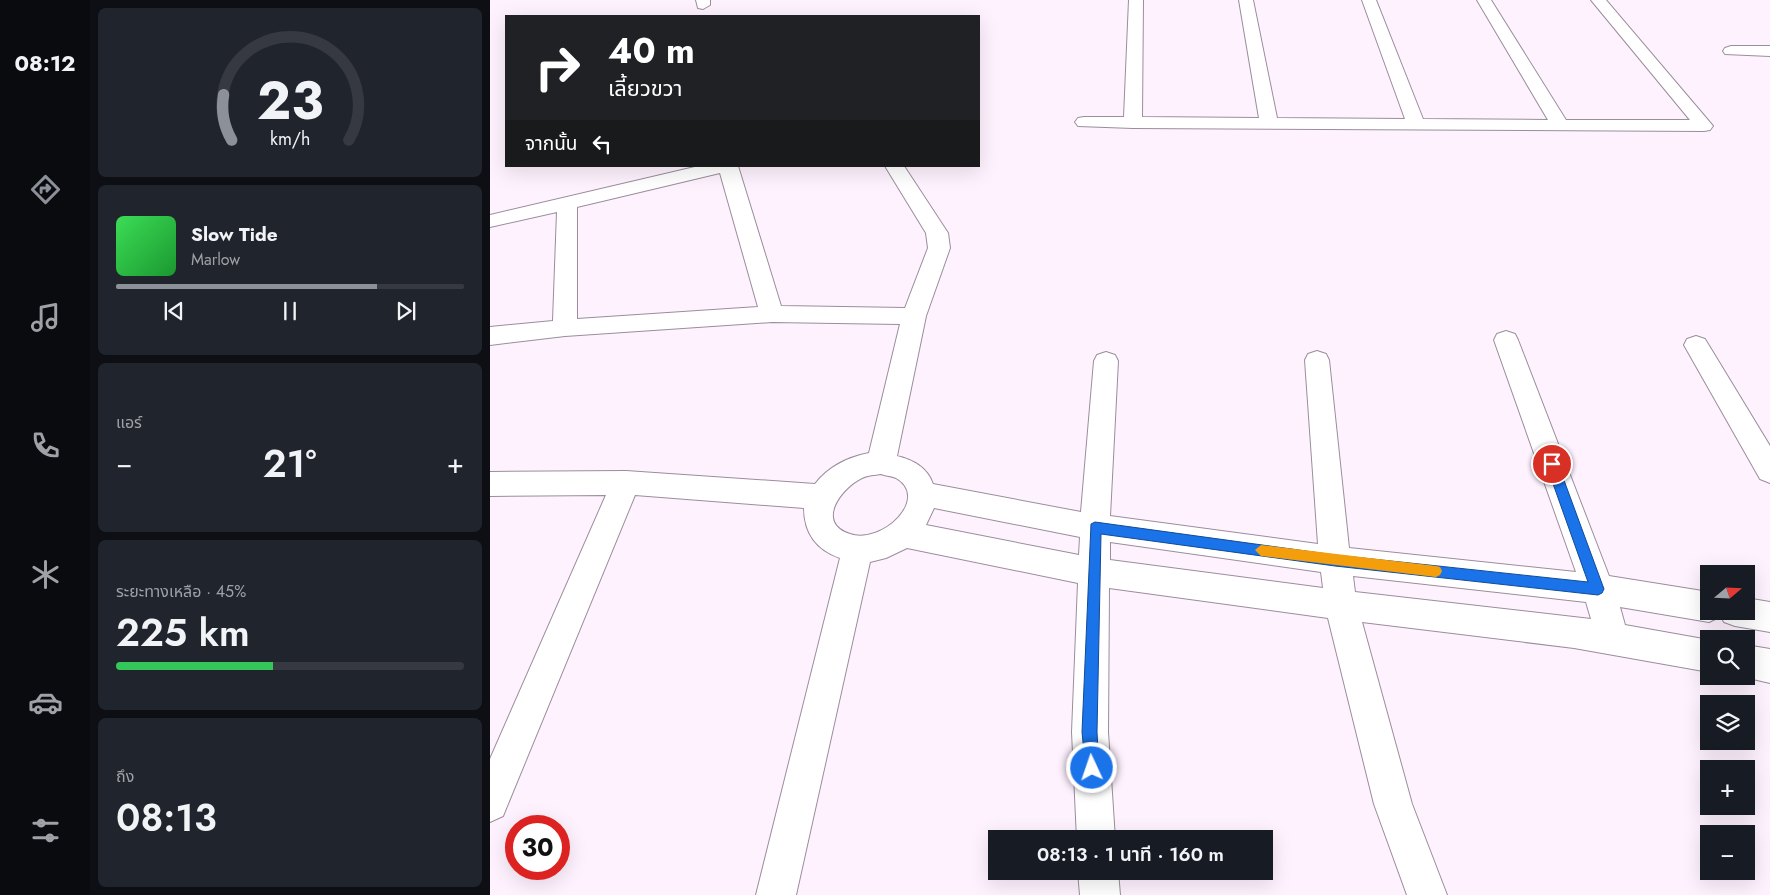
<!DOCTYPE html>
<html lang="th">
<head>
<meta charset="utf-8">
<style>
  body { margin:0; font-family:Jost,"Noto Sans Thai",sans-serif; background:#20242c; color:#f1f3f6; height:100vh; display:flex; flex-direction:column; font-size:19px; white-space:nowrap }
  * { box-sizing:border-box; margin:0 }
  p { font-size:16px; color:#9ea1a6 }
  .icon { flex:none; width:28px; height:28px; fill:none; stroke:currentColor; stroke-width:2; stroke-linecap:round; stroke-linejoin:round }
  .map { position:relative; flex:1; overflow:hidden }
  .sheet { display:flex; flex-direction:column; gap:8px; padding:8px; background:#0d0f14; width:400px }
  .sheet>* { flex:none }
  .top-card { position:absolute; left:15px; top:15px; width:475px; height:152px; border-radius:0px; box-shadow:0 5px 20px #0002; background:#202124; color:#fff; overflow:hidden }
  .needle { width:32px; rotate:71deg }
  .tools { position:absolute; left:1210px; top:565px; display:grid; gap:10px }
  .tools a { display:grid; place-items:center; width:55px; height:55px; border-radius:0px; background:#171b24; box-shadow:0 5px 20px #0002; font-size:25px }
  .speed { position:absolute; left:15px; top:815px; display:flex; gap:10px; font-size:25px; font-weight:700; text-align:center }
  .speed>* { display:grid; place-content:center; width:65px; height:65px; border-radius:50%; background:#171b24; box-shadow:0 5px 20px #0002; line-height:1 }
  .speed .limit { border:8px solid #d22; background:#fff; color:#111 }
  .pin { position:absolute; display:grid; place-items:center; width:42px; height:42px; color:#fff; margin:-21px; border:2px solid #fff; border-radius:50%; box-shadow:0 1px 5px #0007 }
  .me { position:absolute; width:55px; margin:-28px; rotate:357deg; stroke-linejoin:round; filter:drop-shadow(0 0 4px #0008) }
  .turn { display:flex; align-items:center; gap:18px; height:105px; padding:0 20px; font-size:22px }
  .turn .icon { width:65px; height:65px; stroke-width:2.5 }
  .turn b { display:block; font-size:35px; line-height:42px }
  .then { display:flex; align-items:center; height:48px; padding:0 20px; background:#0003; gap:10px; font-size:19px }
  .big { font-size:38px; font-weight:600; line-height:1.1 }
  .sheet .card { flex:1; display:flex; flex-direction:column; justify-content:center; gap:8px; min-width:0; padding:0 18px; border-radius:8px; background:#20242c }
  .sheet .dial { align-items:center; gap:0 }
  .dial svg { height:130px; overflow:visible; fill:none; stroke:#363941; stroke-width:7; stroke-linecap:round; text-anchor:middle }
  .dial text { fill:#f1f3f6; stroke:none }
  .song { display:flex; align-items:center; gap:15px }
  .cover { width:60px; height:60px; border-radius:8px; background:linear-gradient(135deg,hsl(130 70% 55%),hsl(130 70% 35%)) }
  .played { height:5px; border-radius:2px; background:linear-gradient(90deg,#8c9099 75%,#363941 75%) }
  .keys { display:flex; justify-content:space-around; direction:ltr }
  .heat { display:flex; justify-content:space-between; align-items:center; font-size:28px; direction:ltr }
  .charge { height:8px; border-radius:4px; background:linear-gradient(90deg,#34c759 45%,#363941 0) }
  .trip { position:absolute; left:498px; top:830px; width:285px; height:50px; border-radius:0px; background:#171b24; box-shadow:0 5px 20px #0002; font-weight:600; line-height:50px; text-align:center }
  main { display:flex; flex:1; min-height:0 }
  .menu { display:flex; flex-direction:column; width:90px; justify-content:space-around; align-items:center; background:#090b0e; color:#9ea1a6 }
  .menu .icon { width:35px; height:35px }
  .menu .selected { color:#8c9099 }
  .menu b { font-size:22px; color:#f1f3f6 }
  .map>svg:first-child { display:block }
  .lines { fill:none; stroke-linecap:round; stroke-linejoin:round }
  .street-casing { stroke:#9b8d9c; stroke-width:2 }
  .street { fill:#fff; fill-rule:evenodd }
  .route { fill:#1a73e8; stroke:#114b97 }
  .slow { fill:#f59e0b }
</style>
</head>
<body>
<main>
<nav class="menu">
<b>08:12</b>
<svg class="icon selected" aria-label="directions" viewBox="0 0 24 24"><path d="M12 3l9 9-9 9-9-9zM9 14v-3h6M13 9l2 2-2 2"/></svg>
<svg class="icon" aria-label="music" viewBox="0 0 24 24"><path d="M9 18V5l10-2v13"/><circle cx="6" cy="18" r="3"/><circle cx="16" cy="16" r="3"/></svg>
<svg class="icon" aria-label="phone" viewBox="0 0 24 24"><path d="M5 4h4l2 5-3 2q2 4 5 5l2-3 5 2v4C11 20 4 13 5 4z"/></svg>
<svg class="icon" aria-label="climate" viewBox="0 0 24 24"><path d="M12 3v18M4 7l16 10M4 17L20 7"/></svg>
<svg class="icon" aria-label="car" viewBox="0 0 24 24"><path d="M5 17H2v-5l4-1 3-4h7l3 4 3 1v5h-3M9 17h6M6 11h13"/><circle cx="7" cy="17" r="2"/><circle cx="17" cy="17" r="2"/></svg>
<svg class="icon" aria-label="filters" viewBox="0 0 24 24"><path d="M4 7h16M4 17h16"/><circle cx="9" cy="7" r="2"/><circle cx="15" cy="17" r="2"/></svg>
</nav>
<section class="sheet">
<div class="card dial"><svg viewBox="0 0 100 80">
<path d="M14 69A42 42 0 1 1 86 69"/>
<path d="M14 69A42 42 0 0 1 9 41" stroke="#8c9099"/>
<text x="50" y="56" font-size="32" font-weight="700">23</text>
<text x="50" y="72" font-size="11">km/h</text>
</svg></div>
<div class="card">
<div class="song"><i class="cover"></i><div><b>Slow Tide</b><p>Marlow</p></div></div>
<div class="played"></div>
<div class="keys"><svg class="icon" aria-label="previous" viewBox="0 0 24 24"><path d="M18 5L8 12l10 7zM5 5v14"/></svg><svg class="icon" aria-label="pause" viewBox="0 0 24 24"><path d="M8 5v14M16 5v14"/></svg><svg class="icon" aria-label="next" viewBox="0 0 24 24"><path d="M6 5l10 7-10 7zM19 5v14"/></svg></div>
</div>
<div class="card"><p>แอร์</p>
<div class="heat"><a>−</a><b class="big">21°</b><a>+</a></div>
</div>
<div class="card"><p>ระยะทางเหลือ · 45%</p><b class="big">225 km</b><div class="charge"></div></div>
<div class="card"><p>ถึง</p><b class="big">08:13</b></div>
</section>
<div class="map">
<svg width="1280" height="895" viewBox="0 0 1280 895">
  <rect width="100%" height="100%" fill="#fff2ff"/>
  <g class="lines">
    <g class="street-casing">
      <g id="street">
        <polygon points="206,0 220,0 220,5 213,9 208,8"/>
        <polygon points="639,0 653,0 652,117 769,118 749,0 763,0 787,118 915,119 872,0 886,0 933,119 1058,120 987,0 1001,0 1076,120 1200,120 1101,0 1116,0 1223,126 1220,130 1214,131 643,128 588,126 585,122 588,118 594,117 634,117"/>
        <polygon points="1241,46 1280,46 1280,56 1235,54 1233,51 1235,48"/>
        <path d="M209,166H248L291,306L415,308L438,248L436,233L395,166H414L458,233L460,248L436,316L407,456C423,460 437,467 443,484L591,512L604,361L607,355L616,352L625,355L628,361L620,516L828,544L815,360L818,354L827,351L836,354L839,360L859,548L1086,572L1004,340L1007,334L1016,331L1025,334L1028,340L1119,576L1219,592V611H1256V598L1280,602V632L1245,626L1234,622L1231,616L1219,622L1130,607L1135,625L1219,640V672L1084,648L872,622L922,804L957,895H917L884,804L838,618L619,588L618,732L625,839H587L582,732L588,583L417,548L396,558L380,562L306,895H266L350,558C327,550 314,533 314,508L145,495L13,816L0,822V759L116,495L0,496V472L136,471L325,484C338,467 358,457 379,453L410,324L282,322L75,336L0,345V327L63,321L67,212L0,227V215ZM230,173L268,307L87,319V207ZM391,474C396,476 402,476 406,478C441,498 392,545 360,534C325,523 351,488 372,478C378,475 385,475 391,474ZM444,508L590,537L589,555L436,525ZM620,542L831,572L833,588L620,560ZM863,576L1096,602L1101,619L865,592Z"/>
        <polygon points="1206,336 1215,339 1280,446 1280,483 1270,479 1194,345 1197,339"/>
        <polygon points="1256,645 1280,649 1280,683 1250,676 1256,676"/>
        <polygon points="588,871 628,871 630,895 590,895"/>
      </g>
    </g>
    <use href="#street" class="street"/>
  </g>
  <polygon class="route" points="1062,460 1068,464 1114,589 1112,593 1108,595 845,566 611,534 607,732 609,768 607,773 602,775 596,773 592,732 601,524 605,522 845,555 1098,582 1056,464"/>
  <polygon class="slow" points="771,545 946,566 950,567 952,571 950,575 946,577 771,556 765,550"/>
</svg>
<div class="tools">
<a><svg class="needle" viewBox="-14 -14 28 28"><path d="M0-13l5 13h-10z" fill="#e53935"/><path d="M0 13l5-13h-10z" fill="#9ea1a6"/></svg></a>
<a><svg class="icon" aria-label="search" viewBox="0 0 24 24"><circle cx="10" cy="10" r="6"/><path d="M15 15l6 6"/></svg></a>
<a><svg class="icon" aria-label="layers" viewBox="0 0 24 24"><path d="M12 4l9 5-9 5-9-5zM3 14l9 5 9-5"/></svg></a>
<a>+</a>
<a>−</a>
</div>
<div class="speed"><div class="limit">30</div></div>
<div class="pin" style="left:1062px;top:464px;background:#d93025"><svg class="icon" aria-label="arrive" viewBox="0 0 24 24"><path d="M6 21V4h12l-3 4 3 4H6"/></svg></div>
<svg class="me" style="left:602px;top:768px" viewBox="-20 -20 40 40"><circle r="17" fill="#1a73e8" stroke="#fff" stroke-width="3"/><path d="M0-11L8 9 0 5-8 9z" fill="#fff"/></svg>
<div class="trip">08:13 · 1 นาที · 160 m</div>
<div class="top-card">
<div class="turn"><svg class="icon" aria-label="right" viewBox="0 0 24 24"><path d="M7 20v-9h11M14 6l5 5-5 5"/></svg><div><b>40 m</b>เลี้ยวขวา</div></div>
<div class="then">จากนั้น<svg class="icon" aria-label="left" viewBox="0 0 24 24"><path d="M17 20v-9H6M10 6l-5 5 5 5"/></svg></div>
</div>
</div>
</main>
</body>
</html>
